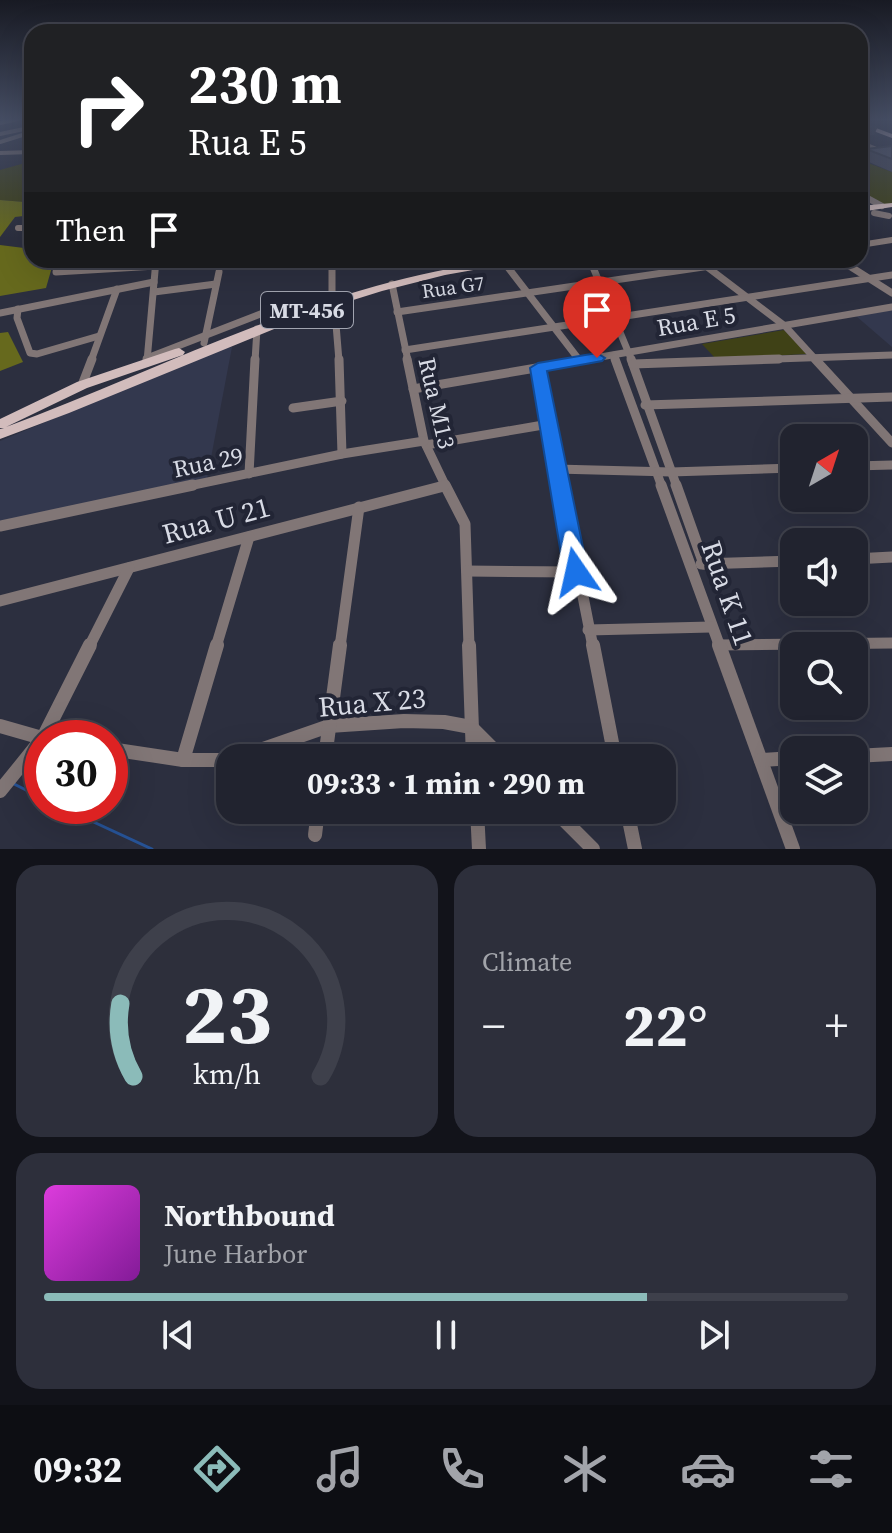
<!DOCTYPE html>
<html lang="en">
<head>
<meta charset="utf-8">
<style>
  body { margin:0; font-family:"Source Serif 4",serif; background:#2d2f3b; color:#f1f3f6; height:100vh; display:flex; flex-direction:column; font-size:30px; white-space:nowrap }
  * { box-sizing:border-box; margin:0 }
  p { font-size:26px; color:#a2a4aa }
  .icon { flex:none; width:44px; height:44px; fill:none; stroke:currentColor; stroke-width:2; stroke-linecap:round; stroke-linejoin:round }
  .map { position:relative; height:849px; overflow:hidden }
  .details { display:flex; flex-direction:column; gap:16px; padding:16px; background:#12131a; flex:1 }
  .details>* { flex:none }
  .banner { position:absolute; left:24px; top:24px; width:844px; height:244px; border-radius:24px; box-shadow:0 8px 32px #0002,0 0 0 2px #3e404b; background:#202124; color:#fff; overflow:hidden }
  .needle { width:52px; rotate:39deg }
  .buttons { position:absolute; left:780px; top:424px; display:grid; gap:16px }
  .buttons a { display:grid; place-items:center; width:88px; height:88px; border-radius:16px; background:#21232f; box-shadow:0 8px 32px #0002,0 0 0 2px #3e404b; font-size:40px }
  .speed { position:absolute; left:24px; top:720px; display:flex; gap:16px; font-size:40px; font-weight:700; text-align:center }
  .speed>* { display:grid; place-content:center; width:104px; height:104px; border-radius:50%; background:#21232f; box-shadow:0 8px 32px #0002,0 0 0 2px #3e404b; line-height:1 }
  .speed .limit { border:12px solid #d22; background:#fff; color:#111 }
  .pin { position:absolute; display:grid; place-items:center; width:68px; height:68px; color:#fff; margin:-82px -34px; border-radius:50% 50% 50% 0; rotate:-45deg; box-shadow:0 0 8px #0007 }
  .pin .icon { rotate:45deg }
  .me { position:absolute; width:88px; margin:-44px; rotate:349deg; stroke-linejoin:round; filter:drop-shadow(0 0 6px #0008) }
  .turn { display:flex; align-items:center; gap:28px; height:168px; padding:0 32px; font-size:36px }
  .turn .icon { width:104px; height:104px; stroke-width:2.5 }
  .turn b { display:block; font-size:56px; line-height:68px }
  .then { display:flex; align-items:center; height:76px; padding:0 32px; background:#0003; gap:16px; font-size:30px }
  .big { font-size:60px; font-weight:700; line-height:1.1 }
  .details .card { flex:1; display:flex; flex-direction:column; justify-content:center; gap:12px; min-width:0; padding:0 28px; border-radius:24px; background:#2d2f3b }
  .details .dial { align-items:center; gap:0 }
  .dial svg { height:208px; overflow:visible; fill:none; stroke:#3e404b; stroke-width:7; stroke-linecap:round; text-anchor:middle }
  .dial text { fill:#f1f3f6; stroke:none }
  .song { display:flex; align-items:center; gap:24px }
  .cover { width:96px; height:96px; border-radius:12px; background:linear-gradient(135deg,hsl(300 70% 55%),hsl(290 70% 35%)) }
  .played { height:8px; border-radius:4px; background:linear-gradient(90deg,#8bbbb9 75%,#3e404b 75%) }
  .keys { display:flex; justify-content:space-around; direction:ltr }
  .heat { display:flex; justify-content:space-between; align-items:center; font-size:44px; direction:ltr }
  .details .tiles { flex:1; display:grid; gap:16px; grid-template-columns:1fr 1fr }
  .card:last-child { grid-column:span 2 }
  .trip { position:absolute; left:216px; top:744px; width:460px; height:80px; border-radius:24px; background:#21232f; box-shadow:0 8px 32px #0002,0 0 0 2px #3e404b; font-weight:700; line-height:80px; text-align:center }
  .tabs { display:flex; height:128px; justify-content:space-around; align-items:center; background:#0d0e13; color:#a2a4aa }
  .tabs .icon { width:56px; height:56px }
  .tabs .selected { color:#8bbbb9 }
  .tabs b { font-size:36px; color:#f1f3f6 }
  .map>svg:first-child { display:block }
  .built { fill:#33384e }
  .green { fill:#3f4116 }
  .forest { fill:#66691d }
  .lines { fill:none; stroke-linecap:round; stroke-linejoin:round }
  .stream { stroke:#265295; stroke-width:3 }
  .minor-far5 { stroke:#817676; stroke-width:4 }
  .minor-far4 { stroke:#817676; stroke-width:6 }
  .minor-far3 { stroke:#817676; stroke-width:7 }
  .minor-far2 { stroke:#817676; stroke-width:9 }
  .minor-far1 { stroke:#817676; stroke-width:11 }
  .minor { stroke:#817676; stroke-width:14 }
  .primary { fill:#d2bcbc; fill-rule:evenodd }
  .trunk { fill:#e2caca; fill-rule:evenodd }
  .wall { fill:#444757 }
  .shaded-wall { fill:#373a47 }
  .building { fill:#4f5365; stroke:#373a47; stroke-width:2 }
  .route { fill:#1a73e8; stroke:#114b97; stroke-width:2 }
  .labels { text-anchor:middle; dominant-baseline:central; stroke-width:8; stroke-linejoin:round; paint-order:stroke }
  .far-street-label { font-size:20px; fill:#d8dbe5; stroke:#222535 }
  .shield { fill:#222535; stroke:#a1a4b0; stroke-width:2 }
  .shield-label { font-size:22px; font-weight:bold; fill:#d8dbe5 }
  .street-label { font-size:24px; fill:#d8dbe5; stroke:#222535 }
  .near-street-label { font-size:28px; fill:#d8dbe5; stroke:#222535 }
</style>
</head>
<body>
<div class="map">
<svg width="892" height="849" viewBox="0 0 892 849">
  <rect width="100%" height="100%" fill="#2c2f3f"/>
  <g class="built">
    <polygon points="892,310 892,347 856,316"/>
    <polygon points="232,347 207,479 0,521 0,441 220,349"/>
  </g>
  <g class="green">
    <polygon points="860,160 892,172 892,204 883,205 860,193 860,177 867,175"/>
    <polygon points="32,161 32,197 25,202 0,200 0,170"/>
    <polygon points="784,330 808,354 715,358 702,344"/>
  </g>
  <g class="forest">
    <polygon points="32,197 32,215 15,217 0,237 0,200 25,202"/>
    <polygon points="0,245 32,249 32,260 54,260 46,288 0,296"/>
    <polygon points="8,332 23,362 0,371 0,333"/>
  </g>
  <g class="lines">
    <g class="stream">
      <polyline points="14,784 42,798"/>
      <polyline points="59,806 152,849"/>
    </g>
    <g class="minor-far5">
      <polyline points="0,123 18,119"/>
      <polyline points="0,134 24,129"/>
      <polyline points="0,142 32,132"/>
      <polyline points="860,142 879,150"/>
      <polyline points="0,153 32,152"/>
      <polyline points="860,154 892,150"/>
    </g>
    <g class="minor-far4">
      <polyline points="860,194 882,206"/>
      <polyline points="874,213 889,216"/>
      <polyline points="18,228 32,228"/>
      <polyline points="860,245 892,240"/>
      <polyline points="744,261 751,260"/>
    </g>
    <g class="minor-far3">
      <polyline points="332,260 332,294"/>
      <polyline points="590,260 632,361"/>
      <polyline points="698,260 785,326 817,361"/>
      <polyline points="840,260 892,293"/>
      <polyline points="503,261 580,361"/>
      <polyline points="56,272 156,266"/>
      <polyline points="392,284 408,361"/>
      <polyline points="154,292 216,284"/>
      <polyline points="334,300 339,361"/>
      <polyline points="18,309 17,318 30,353 37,354 99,336"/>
      <polyline points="397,312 751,260"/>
      <polyline points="0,313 154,282"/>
      <polyline points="204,343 219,272"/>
      <polyline points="405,350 892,275"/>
      <polyline points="614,355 616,361"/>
      <polyline points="147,358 281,306"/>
      <polyline points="91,361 117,289"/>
      <polyline points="147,361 156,260"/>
      <polyline points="255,361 257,329"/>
      <polyline points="577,361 892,307"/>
      <polyline points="721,361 892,355"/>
    </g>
    <g class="minor-far2">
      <polyline points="339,359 342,454"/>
      <polyline points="407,359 424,441 446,487"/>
      <polyline points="615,359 662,487"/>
      <polyline points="631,359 677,487"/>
      <polyline points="815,359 892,443"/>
      <polyline points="147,362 147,359"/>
      <polyline points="633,364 779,359"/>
      <polyline points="538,368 562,487"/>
      <polyline points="82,385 92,359"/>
      <polyline points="413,389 589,359"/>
      <polyline points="645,405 892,397"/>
      <polyline points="293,408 342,401"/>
      <polyline points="426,445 549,424"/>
      <polyline points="854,466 892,465"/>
      <polyline points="556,469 671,472 794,468"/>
      <polyline points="249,474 255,359"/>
      <polyline points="184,487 342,454 424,441"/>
      <polyline points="439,487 444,486"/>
    </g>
    <g class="minor-far1">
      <polyline points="445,485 465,524 469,647"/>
      <polyline points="561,485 593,647"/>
      <polyline points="661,485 720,647"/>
      <polyline points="676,485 704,564"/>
      <polyline points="0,526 193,485"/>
      <polyline points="854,559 892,557"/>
      <polyline points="701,564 794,561"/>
      <polyline points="467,571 576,572"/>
      <polyline points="0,601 444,486"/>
      <polyline points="588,630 711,627"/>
      <polyline points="718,645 892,643"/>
      <polyline points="89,647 129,568"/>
      <polyline points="216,647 249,537"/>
      <polyline points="340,647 359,507"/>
    </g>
    <g class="minor">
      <polyline points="469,645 473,758"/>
      <polyline points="593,645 615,758"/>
      <polyline points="719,645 793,849"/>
      <polyline points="0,726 42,738"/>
      <polyline points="43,738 90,645"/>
      <polyline points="110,749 183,760 230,760"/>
      <polyline points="854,756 892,754"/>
      <polyline points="237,758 329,726 404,721 444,722 471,727 502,758"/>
      <polyline points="325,758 340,645"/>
      <polyline points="183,760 217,645"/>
      <polyline points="761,760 794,758"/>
      <polyline points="0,791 42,739"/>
      <polyline points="477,810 479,849"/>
      <polyline points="554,810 593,849"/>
      <polyline points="627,810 635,849"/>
      <polyline points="315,835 318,810"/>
    </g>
    <g class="primary">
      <polygon points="892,203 892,207 860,212 860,206"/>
      <path d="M496,260H518L513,263L445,275L382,291L318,311L69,413L0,439V429L4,428H0V419L77,382L175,349L179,348L185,352L183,355L87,388L6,427C130,381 249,321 376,286C416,275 455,267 496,260Z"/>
    </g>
    <polygon class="trunk" points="860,122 892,134 892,138 860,126"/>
  </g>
  <g class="wall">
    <polygon points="860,121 877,128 874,135 867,135 860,133"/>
    <polygon points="892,146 892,172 862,159 866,149"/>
  </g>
  <polygon class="shaded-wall" points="870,128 877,128 874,135 867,135"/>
  <g class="building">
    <polygon points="860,121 861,121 877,128 870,128 860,125"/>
    <polygon points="892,146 892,159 866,149"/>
  </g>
  <linearGradient id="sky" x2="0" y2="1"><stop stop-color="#181a23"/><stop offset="0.5" stop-color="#454d63"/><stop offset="1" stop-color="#454d63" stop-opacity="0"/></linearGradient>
  <rect width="892" height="238" fill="url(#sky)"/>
  <polygon class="route" points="597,353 605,358 602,361 547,371 588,572 584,578 576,581 568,578 564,572 530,368 538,363"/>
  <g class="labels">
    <g class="far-street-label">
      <text transform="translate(453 287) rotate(-8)">Rua G7</text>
    </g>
    <rect class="shield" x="261" y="292" width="92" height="36" rx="6"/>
    <g class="shield-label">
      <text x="307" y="310">MT-456</text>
    </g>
    <g class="street-label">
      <text transform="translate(696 321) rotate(-10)">Rua E 5</text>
      <text transform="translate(437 403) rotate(77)">Rua M13</text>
      <text transform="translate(208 462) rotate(-12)">Rua 29</text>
    </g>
    <g class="near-street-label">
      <text transform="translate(216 520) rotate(-15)">Rua U 21</text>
      <text transform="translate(728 593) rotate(71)">Rua K 11</text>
      <text transform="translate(372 702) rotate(-5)">Rua X 23</text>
    </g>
  </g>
</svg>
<div class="buttons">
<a><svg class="needle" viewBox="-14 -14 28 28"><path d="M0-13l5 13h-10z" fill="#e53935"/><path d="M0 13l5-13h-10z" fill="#a2a4aa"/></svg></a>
<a><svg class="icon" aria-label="sound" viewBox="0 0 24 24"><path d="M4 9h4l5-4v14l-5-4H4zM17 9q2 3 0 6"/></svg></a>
<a><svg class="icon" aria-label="search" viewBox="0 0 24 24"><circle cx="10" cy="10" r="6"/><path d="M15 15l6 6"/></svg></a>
<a><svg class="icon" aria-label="layers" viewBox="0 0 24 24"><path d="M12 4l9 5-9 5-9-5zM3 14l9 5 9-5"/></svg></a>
</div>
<div class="speed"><div class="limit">30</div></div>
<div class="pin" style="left:597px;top:358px;background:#d93025"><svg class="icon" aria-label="arrive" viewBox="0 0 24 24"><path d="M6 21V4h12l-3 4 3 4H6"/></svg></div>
<svg class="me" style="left:576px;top:572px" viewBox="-20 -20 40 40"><path d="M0-17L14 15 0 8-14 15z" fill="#1a73e8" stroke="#fff" stroke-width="4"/></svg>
<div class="trip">09:33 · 1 min · 290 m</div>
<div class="banner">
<div class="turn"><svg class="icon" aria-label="right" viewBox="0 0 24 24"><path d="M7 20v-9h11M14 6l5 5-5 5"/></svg><div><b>230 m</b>Rua E 5</div></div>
<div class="then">Then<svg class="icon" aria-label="arrive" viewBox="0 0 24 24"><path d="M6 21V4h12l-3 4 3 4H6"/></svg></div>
</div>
</div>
<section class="details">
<div class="tiles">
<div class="card dial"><svg viewBox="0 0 100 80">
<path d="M14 69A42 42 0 1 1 86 69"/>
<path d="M14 69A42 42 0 0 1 9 41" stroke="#8bbbb9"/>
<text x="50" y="56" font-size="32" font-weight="700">23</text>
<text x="50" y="72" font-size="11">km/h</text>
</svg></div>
<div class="card"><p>Climate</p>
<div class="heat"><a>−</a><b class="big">22°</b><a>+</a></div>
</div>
<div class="card">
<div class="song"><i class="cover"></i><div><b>Northbound</b><p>June Harbor</p></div></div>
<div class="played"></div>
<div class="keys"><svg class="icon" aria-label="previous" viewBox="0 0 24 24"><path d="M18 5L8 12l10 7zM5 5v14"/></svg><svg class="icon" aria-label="pause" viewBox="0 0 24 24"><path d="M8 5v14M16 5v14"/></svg><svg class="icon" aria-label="next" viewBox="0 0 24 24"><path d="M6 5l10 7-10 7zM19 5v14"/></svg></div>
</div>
</div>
</section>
<nav class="tabs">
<b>09:32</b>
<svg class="icon selected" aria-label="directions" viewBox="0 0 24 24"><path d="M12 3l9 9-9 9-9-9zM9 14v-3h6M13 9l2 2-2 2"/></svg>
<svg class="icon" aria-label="music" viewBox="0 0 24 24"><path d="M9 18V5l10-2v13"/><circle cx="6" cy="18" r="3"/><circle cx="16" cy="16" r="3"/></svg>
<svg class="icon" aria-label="phone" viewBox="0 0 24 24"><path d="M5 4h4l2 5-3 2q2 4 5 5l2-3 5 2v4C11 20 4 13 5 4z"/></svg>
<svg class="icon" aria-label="climate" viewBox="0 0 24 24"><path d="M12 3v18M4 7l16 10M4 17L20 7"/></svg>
<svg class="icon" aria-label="car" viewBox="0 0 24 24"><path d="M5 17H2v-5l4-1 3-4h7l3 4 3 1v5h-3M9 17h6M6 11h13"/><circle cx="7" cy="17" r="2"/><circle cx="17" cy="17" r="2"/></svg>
<svg class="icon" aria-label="filters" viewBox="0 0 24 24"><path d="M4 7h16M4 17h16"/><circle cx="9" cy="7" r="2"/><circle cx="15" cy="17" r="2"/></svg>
</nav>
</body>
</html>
